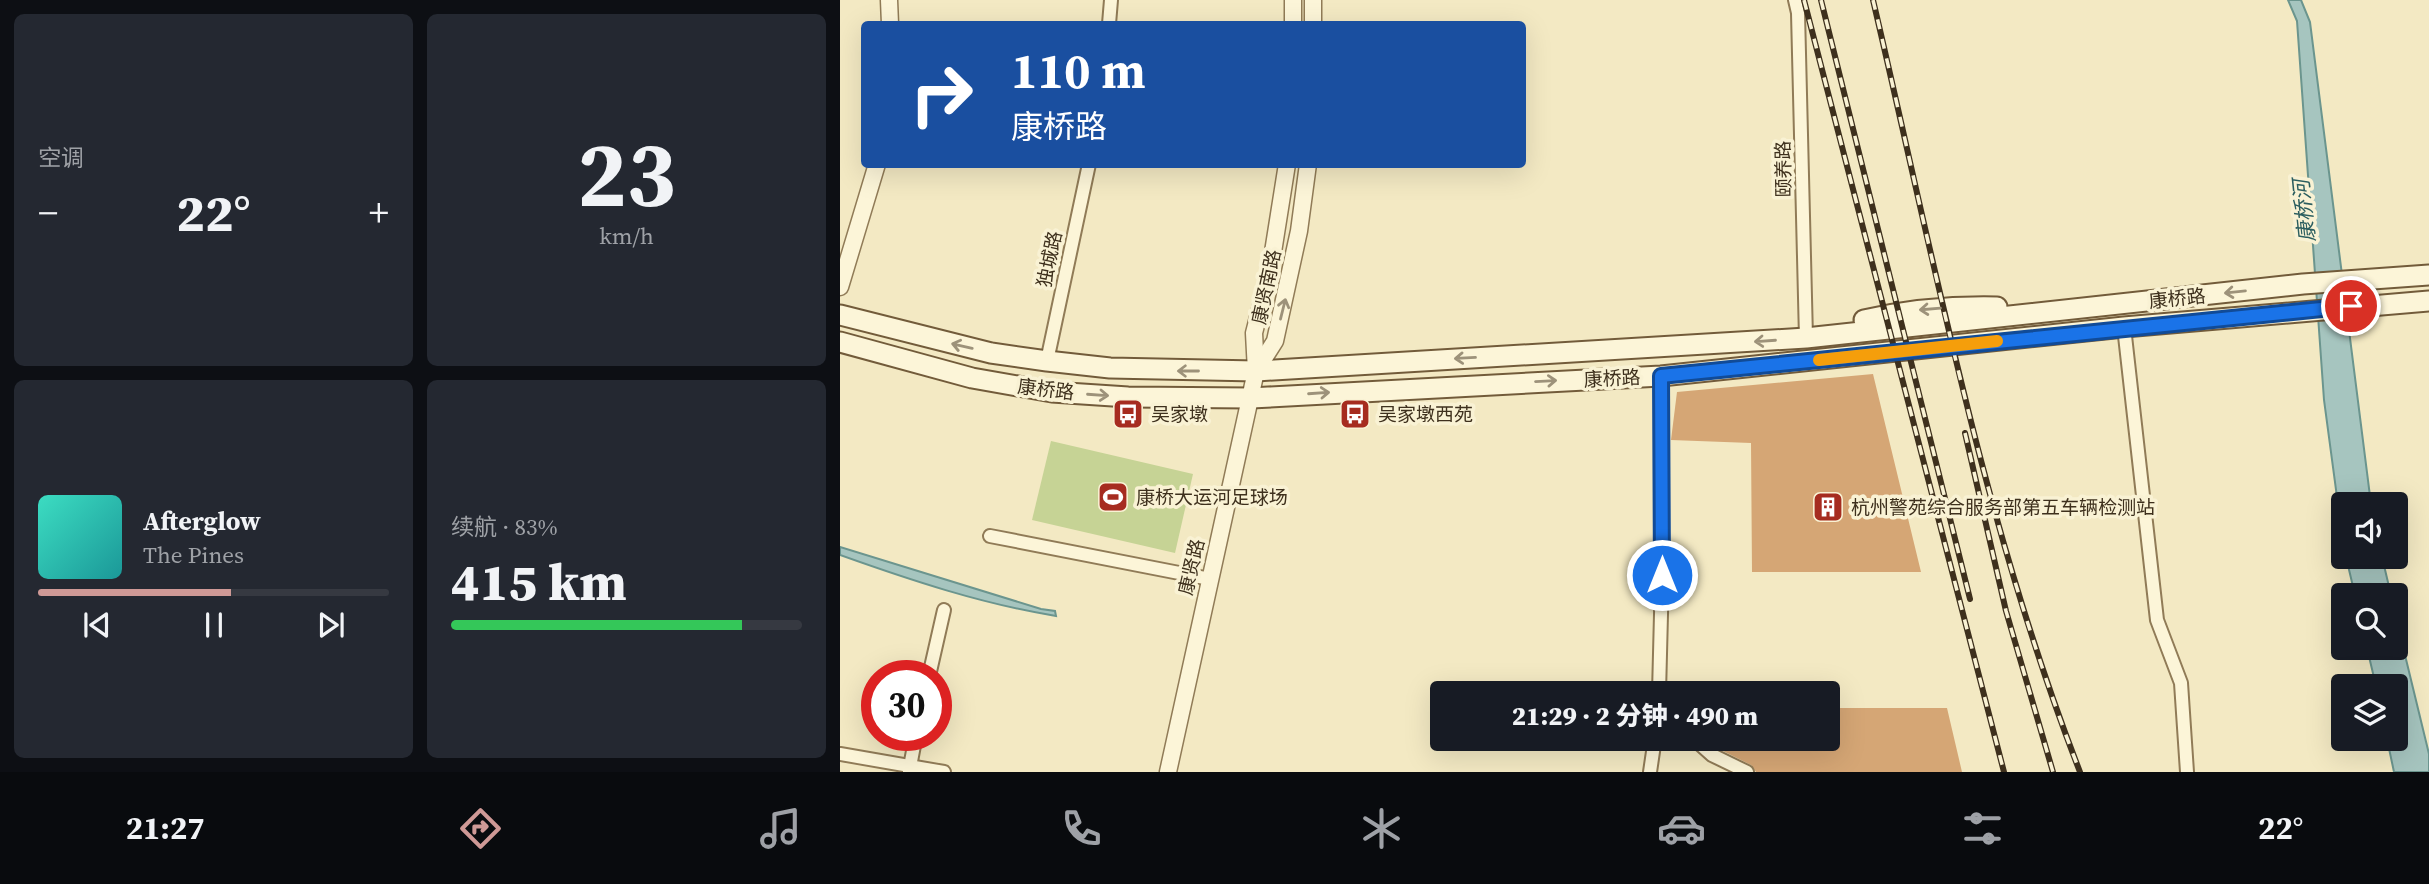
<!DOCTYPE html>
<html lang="zh">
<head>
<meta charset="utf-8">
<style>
  body { margin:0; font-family:"Source Serif 4","Noto Sans SC",serif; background:#242831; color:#f1f3f6; height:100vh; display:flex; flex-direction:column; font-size:26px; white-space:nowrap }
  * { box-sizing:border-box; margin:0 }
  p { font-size:23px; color:#9ea1a6 }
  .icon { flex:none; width:38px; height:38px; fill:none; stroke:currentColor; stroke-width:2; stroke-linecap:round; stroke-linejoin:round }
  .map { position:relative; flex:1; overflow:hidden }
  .details { display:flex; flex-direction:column; gap:14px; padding:14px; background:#0d0f14; width:840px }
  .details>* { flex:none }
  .hud { position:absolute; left:21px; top:21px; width:665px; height:147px; border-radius:7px; box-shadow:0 7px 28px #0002; background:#1a4fa0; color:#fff; overflow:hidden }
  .fabs { position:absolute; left:1491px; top:492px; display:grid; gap:14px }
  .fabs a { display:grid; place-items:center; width:77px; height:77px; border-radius:7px; background:#171b24; box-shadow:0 7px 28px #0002; font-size:35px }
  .speed { position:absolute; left:21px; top:660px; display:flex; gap:14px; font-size:35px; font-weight:700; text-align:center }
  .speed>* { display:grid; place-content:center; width:91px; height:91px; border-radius:50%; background:#171b24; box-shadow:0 7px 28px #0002; line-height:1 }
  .speed .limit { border:10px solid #d22; background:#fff; color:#111 }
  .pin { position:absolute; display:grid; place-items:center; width:60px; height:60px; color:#fff; margin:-30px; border:4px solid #fff; border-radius:50%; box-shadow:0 2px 7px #0007 }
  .me { position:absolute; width:77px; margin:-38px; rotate:0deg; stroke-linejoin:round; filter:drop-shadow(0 0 5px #0008) }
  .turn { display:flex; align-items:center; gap:24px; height:147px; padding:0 35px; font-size:32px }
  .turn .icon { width:91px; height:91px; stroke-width:2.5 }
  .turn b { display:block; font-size:49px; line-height:60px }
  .big { font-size:52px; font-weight:800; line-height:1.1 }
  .details .widget { flex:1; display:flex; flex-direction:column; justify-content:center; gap:10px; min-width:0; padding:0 24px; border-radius:10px; background:#242831 }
  .details .dial { align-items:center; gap:0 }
  .dial b { font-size:91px; line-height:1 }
  .song { display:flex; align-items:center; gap:21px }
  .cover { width:84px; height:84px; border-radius:10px; background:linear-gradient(135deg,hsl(170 70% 55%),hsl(180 70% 35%)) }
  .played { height:7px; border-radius:4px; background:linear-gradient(90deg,#cf9996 55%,#363941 55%) }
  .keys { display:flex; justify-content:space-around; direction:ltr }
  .heat { display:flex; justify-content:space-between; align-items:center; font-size:38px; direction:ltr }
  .charge { height:10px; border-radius:5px; background:linear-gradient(90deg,#34c759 83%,#363941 0) }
  .details .tiles { flex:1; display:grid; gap:14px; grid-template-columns:repeat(2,1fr) }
  .trip { position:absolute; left:590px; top:681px; width:410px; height:70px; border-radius:7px; background:#171b24; box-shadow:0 7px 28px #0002; font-weight:800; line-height:70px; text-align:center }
  .dock { display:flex; height:112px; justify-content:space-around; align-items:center; background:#090b0e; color:#9ea1a6 }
  .dock .icon { width:49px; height:49px }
  .dock .selected { color:#cf9996 }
  .dock b { font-size:32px; color:#f1f3f6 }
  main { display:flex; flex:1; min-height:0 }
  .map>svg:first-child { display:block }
  .green { fill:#c6d395 }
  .water { fill:#a6c5bf; stroke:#6b958e; stroke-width:2 }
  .building { fill:#d5a675 }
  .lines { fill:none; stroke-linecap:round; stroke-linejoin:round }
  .minor-casing { stroke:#907b57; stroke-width:16 }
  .tertiary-casing { stroke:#907b57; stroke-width:19 }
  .secondary-casing { stroke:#725b3a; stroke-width:23 }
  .minor { stroke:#fcf5d8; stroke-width:12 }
  .tertiary { stroke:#fcf5d8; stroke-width:16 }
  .secondary { stroke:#fcf5d8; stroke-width:19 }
  .rail-casing { stroke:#3e301d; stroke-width:6 }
  .rail { stroke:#f9f2d4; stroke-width:3.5; stroke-dasharray:10; stroke-linecap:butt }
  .oneway { stroke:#9d927a }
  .route-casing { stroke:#114b97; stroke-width:18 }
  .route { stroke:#1a73e8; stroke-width:12 }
  .slow { stroke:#f59e0b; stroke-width:12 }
  .labels { text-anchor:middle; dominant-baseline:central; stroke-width:7; stroke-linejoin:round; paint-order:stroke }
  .street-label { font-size:19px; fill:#3e301d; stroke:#f9f2d4 }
  .poi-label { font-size:19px; fill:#3e301d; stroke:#f9f2d4; text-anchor:start }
  .water-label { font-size:21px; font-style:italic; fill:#2b5e5f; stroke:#f9f2d4 }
</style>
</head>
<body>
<main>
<section class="details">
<div class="tiles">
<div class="widget"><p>空调</p>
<div class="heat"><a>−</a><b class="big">22°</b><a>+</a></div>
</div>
<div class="widget dial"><b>23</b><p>km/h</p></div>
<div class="widget">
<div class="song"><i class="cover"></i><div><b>Afterglow</b><p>The Pines</p></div></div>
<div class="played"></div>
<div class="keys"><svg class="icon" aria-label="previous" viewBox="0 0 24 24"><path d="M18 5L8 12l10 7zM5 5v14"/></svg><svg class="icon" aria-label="pause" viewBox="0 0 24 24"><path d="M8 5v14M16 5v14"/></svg><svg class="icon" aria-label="next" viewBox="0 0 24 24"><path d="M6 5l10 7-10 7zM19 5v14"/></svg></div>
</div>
<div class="widget"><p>续航 · 83%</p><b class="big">415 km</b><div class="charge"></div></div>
</div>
</section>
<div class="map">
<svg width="1589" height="772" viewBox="0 0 1589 772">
  <rect width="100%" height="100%" fill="#f3e9c3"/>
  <polygon class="green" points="211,441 353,474 335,553 192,520"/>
  <g class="water">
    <polygon points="1448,0 1461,0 1470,22 1531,504 1503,504 1503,542 1484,400 1457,21"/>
    <path d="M0,547L201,609L215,611L216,616C142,604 70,580 0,555Z"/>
    <polygon points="1506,557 1542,557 1551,595 1515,595"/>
    <polygon points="1556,618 1589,754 1589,772 1554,772 1547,739 1556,738 1556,686 1536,686 1527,648 1556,648"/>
  </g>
  <g class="building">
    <polygon points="1033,374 1081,572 912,572 911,443 831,440 837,392"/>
    <polygon points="987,708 1107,708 1122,772 916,772 911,765 877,748 867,738 987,738"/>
  </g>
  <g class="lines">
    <g class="minor-casing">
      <g id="minor">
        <polyline points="955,0 958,13 966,338"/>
        <polyline points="269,24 271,0"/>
        <polyline points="1284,327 1317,620 1341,683 1347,772"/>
        <polyline points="207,361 249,164"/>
        <polyline points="150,536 370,579"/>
        <polyline points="89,676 104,610"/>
        <polyline points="819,693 822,575 821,376"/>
        <polyline points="853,738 872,755 907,772"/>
        <polyline points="0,754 104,772"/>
        <polyline points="69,772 76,735"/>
        <polyline points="810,772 815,738"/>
      </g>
    </g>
    <g class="tertiary-casing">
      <g id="tertiary">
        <polyline points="49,0 50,24"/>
        <polyline points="453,0 453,24"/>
        <polyline points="473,0 473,24"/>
        <polyline points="0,287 37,164"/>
        <polyline points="416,371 435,341 459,231 468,164"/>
        <polyline points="328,772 416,371 414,333 430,271 447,164"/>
      </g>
    </g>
    <g class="secondary-casing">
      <g id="secondary">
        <polyline points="0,315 151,353 207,361 270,368 416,371 966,338 1463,284 1589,275"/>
        <path d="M1024,320C1068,310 1112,306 1157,307"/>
        <polyline points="0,342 132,378 212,392 288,397 411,398 821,376 1284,327 1589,301"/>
      </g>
    </g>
    <use href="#minor" class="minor"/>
    <use href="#tertiary" class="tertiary"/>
    <use href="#secondary" class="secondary"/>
    <g class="rail-casing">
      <g id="rail">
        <polyline points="964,0 1164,772"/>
        <polyline points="981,0 1130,599"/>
        <path d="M1033,0C1094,259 1143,523 1240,772"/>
        <polyline points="1125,433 1166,611 1213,772"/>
      </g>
    </g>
    <use href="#rail" class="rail"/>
  </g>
  <defs><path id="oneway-shaft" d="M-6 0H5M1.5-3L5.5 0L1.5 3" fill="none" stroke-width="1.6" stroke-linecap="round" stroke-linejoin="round" transform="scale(1.75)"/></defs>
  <g class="oneway">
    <use href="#oneway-shaft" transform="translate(1395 292) rotate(174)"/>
    <use href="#oneway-shaft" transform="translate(443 309) rotate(-76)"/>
    <use href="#oneway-shaft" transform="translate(1090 309) rotate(175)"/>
    <use href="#oneway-shaft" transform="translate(925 341) rotate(176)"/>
    <use href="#oneway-shaft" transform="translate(122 346) rotate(-167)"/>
    <use href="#oneway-shaft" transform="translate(625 358) rotate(177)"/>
    <use href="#oneway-shaft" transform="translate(348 371) rotate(-180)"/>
    <use href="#oneway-shaft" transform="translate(706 381) rotate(-3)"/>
    <use href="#oneway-shaft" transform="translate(479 393) rotate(-4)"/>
    <use href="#oneway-shaft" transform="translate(258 395) rotate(4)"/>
  </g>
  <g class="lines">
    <g class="route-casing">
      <polyline id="route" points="822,575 821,376 1511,306"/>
    </g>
    <use href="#route" class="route"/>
    <polyline class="slow" points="979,360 1157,341"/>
  </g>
  <defs>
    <g id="bus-square" transform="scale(1.575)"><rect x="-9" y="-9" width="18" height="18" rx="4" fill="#a62c20" stroke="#f9f2d4"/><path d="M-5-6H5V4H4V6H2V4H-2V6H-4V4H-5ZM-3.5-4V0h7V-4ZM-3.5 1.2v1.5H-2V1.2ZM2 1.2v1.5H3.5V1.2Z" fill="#fff"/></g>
    <g id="stadium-square" transform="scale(1.575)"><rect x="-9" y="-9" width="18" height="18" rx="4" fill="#a62c20" stroke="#f9f2d4"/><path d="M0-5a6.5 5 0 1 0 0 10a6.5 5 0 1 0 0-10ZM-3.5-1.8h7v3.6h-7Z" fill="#fff"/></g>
    <g id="building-square" transform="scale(1.575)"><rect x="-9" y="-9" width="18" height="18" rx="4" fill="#a62c20" stroke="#f9f2d4"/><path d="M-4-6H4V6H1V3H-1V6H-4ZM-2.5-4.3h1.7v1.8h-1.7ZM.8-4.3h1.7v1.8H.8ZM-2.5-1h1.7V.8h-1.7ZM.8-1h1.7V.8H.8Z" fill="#fff"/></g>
  </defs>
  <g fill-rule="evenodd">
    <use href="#bus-square" x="288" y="414"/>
    <use href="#bus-square" x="515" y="414"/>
    <use href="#stadium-square" x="273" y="497"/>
    <use href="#building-square" x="988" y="507"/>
  </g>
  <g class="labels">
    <g class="street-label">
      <text transform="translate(943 169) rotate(-91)">颐养路</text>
      <text transform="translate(209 259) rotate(-78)">独城路</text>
      <text transform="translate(426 287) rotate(-78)">康贤南路</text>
      <text transform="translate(1337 298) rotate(-6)">康桥路</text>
      <text transform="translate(772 378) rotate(-3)">康桥路</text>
      <text transform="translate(206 389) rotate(7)">康桥路</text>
      <text transform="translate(351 567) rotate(-77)">康贤路</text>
    </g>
    <g class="poi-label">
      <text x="311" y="414">吴家墩</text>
      <text x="538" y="414">吴家墩西苑</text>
      <text x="296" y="497">康桥大运河足球场</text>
      <text x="1011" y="507">杭州警苑综合服务部第五车辆检测站</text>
    </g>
    <g class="water-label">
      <text transform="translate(1464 211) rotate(-96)">康桥河</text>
    </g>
  </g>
</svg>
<div class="fabs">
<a><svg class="icon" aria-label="sound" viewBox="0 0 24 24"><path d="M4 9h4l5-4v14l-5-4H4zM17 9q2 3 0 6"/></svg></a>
<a><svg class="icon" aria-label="search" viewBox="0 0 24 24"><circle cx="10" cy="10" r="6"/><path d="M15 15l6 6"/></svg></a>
<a><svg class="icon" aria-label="layers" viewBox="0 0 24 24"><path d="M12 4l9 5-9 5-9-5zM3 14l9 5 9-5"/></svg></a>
</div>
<div class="speed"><div class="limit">30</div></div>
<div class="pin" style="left:1511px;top:306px;background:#d93025"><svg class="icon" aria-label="arrive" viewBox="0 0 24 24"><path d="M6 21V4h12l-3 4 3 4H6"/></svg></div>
<svg class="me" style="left:822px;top:575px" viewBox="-20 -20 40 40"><circle r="17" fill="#1a73e8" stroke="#fff" stroke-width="3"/><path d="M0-11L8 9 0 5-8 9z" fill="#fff"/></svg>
<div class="trip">21:29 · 2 分钟 · 490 m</div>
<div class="hud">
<div class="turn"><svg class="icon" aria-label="right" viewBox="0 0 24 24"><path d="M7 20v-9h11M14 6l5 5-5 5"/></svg><div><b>110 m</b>康桥路</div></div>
</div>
</div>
</main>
<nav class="dock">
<b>21:27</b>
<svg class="icon selected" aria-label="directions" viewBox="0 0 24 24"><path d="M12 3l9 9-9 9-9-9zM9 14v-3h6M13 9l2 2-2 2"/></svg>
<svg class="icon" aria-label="music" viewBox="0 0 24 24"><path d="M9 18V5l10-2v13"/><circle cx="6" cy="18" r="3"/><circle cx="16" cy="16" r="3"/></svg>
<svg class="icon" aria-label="phone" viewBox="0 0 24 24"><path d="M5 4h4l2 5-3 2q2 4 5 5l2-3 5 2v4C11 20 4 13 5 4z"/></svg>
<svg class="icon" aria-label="climate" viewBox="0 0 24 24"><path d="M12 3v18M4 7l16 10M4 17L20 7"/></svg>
<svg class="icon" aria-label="car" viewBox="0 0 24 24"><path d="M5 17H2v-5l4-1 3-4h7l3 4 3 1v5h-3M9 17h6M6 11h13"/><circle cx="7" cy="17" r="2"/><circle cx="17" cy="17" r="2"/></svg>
<svg class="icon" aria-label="filters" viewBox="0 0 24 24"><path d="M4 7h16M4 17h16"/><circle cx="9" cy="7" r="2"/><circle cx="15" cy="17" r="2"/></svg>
<b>22°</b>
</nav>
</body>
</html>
